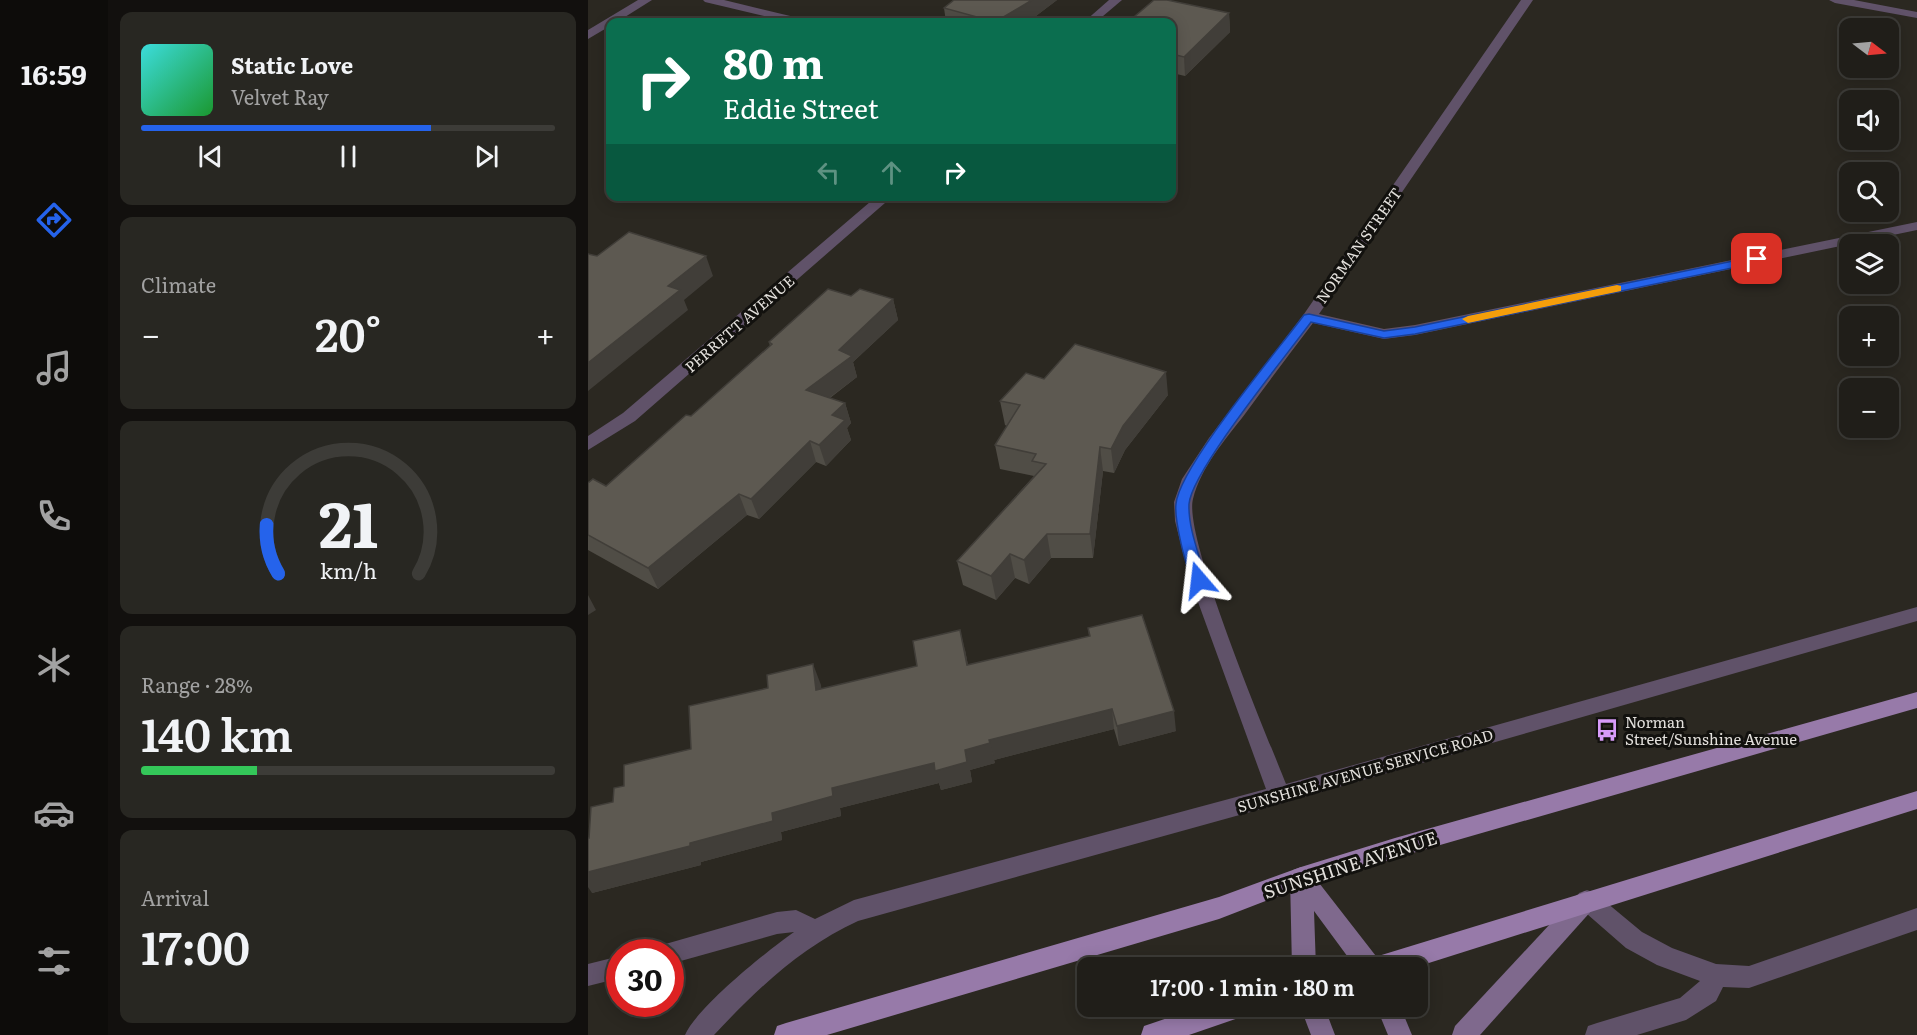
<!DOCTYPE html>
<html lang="en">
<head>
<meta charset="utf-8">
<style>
  body { margin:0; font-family:Literata,serif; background:#282722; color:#f1f3f6; height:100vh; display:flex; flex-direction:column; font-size:22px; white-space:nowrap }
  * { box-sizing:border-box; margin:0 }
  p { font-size:20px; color:#a2a2a2 }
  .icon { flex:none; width:33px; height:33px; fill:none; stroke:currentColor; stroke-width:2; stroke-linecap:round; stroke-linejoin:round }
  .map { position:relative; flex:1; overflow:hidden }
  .details { display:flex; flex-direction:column; gap:12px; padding:12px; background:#12100e; width:480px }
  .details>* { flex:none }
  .banner { position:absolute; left:18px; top:18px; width:570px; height:183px; border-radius:12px; box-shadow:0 3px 15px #0003,0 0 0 2px #3d3c38; background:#0b6e4f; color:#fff; overflow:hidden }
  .needle { width:39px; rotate:106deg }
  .fabs { position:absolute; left:1251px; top:18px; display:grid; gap:12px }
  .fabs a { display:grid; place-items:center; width:60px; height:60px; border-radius:12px; background:#201e19; box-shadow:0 3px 15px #0003,0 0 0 2px #3d3c38; font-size:30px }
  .speed { position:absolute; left:18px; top:939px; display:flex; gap:12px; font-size:30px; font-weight:700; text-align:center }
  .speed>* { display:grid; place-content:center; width:78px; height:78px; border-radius:50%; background:#201e19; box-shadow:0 3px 15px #0003,0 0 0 2px #3d3c38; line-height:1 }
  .speed .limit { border:9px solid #d22; background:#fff; color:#111 }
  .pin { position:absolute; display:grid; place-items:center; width:51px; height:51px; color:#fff; margin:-26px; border-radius:12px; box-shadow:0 3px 9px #0006 }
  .me { position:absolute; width:66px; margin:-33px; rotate:343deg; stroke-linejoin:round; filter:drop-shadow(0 0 4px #0008) }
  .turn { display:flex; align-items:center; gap:21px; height:126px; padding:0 18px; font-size:27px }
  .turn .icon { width:78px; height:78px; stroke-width:2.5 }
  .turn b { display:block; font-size:42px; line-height:51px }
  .lanes { display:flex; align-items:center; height:57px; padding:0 18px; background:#0003; justify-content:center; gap:30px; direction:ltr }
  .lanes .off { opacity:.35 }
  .big { font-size:45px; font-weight:600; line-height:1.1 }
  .details .card { flex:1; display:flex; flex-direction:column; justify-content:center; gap:9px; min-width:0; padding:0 21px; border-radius:12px; background:#282722 }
  .details .dial { align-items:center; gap:0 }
  .dial svg { height:156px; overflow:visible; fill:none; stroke:#3d3c38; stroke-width:7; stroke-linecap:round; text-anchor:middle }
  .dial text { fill:#f1f3f6; stroke:none }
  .song { display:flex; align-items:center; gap:18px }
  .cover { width:72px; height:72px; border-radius:9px; background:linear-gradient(135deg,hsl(180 70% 55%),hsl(130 70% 35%)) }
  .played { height:6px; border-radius:3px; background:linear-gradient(90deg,#2563eb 70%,#3d3c38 70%) }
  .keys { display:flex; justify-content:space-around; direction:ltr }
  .heat { display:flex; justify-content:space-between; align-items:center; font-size:33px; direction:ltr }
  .charge { height:9px; border-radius:4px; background:linear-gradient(90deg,#34c759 28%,#3d3c38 0) }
  .trip { position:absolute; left:489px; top:957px; width:351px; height:60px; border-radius:12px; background:#201e19; box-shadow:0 3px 15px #0003,0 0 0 2px #3d3c38; font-weight:600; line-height:60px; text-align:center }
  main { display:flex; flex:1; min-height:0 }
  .menu { display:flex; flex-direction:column; width:108px; justify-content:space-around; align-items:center; background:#0d0c0a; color:#a2a2a2 }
  .menu .icon { width:42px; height:42px }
  .menu .selected { color:#2563eb }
  .menu b { font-size:27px; color:#f1f3f6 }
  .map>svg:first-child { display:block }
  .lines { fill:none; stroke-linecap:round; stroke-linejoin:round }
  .street { fill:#605269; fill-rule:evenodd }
  .secondary { fill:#7f698d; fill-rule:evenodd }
  .primary { fill:#977aa9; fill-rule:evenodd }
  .wall { fill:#504d46 }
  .shaded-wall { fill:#413e39 }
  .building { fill:#5d5951; stroke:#413e39; stroke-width:1.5 }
  .route { fill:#2563eb; stroke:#184099; stroke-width:1.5 }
  .slow { fill:#f59e0b }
  .labels { text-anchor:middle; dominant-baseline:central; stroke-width:6; stroke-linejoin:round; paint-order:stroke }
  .street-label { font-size:15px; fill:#e3e0dc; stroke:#12110e }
  .poi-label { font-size:15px; fill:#e3e0dc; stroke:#12110e; text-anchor:start }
  .near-street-label { font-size:18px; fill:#e3e0dc; stroke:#12110e }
</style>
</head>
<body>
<main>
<nav class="menu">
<b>16:59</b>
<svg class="icon selected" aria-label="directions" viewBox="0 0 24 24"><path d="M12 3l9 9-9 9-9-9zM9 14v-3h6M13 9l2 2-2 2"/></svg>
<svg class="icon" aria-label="music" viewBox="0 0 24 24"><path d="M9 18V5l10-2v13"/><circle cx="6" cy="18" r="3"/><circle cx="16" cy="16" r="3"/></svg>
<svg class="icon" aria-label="phone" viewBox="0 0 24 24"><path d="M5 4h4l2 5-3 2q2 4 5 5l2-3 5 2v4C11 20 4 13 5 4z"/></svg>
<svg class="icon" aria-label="climate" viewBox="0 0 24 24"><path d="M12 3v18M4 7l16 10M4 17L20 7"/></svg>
<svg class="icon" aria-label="car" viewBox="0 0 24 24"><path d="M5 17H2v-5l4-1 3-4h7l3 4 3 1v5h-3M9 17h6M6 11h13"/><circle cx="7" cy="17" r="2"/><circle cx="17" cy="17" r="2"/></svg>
<svg class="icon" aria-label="filters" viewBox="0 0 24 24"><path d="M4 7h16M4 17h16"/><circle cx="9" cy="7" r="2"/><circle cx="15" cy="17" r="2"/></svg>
</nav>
<section class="details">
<div class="card">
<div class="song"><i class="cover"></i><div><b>Static Love</b><p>Velvet Ray</p></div></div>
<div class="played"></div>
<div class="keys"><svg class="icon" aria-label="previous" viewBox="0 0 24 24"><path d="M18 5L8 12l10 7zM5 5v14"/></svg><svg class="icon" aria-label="pause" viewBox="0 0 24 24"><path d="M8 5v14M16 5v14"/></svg><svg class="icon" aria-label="next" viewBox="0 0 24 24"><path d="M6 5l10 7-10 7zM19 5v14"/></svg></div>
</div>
<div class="card"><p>Climate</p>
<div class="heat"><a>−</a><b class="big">20°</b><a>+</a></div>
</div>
<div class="card dial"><svg viewBox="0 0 100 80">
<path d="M14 69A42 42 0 1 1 86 69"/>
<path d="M14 69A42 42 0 0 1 8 44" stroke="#2563eb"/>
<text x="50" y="56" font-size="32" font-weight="700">21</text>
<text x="50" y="72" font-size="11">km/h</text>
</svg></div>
<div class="card"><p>Range · 28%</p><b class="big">140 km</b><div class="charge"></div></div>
<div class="card"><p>Arrival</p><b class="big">17:00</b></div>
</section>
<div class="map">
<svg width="1329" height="1035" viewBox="0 0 1329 1035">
  <rect width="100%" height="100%" fill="#2b2821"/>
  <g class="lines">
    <g class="street">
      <polygon points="50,0 64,0 29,22 22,22 22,26 0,39 0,30"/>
      <polygon points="115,0 136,0 219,20 221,22 202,22 117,2"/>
      <polygon points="521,0 534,0 508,22 496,22"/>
      <path d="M933,0H945L731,314L796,329L827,325L1329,222V230L827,335L796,339L725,323C702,353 679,384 657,414C637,440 613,467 605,499C595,537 679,736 698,784L1329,607V621L691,804L270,921C213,947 168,990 126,1035H97C109,1007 179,951 206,932L189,934L82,964V952H70L74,945L189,912L208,910L227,919L266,900L678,789L602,580L587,521L586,502L594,479L621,438L716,314Z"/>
      <polygon points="1241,0 1266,0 1329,12 1329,18 1247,3"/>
      <polygon points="289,196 305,196 47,421 0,450 0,436 35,413"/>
      <polygon points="999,890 1007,893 1054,932 1084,948 1128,964 1161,966 1329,908 1329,930 1161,988 1135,987 1128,1001 1098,1020 1049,1035 997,1035 1000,1026 1009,1023 1092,998 1112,981 1069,965 1038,948 991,907 988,900 991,893"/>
      <polygon points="32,956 32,978 0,986 0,964"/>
    </g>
    <g class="secondary">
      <polygon points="713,867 721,870 791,960 795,968 768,968 726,911 728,968 704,968 702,877 705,870"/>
      <polygon points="997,891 1005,895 1008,902 1005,909 892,1035 864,1035 867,1026 989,895"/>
      <polygon points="712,1006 736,1006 747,1035 723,1035"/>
      <polygon points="788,1006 812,1006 824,1035 800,1035"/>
    </g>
    <g class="primary">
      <polygon points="1329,692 1329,708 807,858 714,887 631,919 239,1035 186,1035 189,1026 198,1023 631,897 713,867 807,838"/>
      <polygon points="1329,791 1329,809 825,968 775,968 779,960 787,957"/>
      <polygon points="615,1006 665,1006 662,1014 601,1035 553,1035 556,1026"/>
    </g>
  </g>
  <g class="wall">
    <polygon points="366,0 469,0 440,22 358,22 356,8"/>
    <polygon points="641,13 642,32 597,76 584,73 584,22"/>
    <polygon points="263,296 305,299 310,320 265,362 269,377 242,398 257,403 263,423 259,428 263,440 238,466 228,462 171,519 159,515 70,589 0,550 0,483 18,486 103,416 182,346 181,342"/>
    <polygon points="456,379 580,395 537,450 526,473 515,471 505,558 463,558 441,584 427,578 408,600 375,585 369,561 446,476 412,469 407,445 419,426 417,425 412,401"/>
    <polygon points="500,628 588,731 531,746 526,729 406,760 407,763 382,770 384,782 353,790 351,783 252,808 253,816 193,832 194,840 113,862 113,865 4,893 1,838 25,802 36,786 103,749 233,685 233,689 329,666 377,650 380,665 501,636"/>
  </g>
  <g class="shaded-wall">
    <polygon points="444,0 469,0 440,22 407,22"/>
    <polygon points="641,13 642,32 597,76 596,57"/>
    <polygon points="118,256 125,276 96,300 100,310 0,391 0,363 80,286"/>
    <polygon points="305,299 310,320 265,362 269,377 225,410 218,390 251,350"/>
    <polygon points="578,372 580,395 537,450 526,473 523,449 535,426"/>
    <polygon points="257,403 263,423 259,428 263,440 238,466 231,445 244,415"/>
    <polygon points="222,441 228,462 171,519 163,499"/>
    <polygon points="512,447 515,471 505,558 502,534"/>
    <polygon points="151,494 159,515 70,589 60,568"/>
    <polygon points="459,534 463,558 441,584 436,560"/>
    <polygon points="422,554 427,578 408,600 403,576"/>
    <polygon points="0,595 8,610 0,615"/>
    <polygon points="372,630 377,650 384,686 379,665"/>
    <polygon points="225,664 233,685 236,710 228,690"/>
    <polygon points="524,709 526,729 406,760 401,740"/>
    <polygon points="586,711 588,731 531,746 529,726"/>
    <polygon points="402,743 407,763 382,770 384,782 353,790 351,783 252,808 253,816 193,832 194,840 113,862 113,865 4,893 0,887 0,872 102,843 184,813 244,788"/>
  </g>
  <g class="building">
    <polygon points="366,0 444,0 407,22 356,8"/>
    <polygon points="566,0 579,0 641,13 596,57 584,54 584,22 540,22"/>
    <polygon points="41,232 118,256 80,286 92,290 0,363 0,254 9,256"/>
    <polygon points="240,289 263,296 272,289 305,299 251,350 264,356 218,390 257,403 244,415 257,420 231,445 222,441 163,499 151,494 60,568 0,535 0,483 5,479 18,486 98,415 103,416 184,344 181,342"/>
    <polygon points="487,344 578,372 535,426 523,449 512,447 502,534 459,534 436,560 422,554 403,576 369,561 458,464 444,461 448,454 407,445 432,405 412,401 438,373 456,379"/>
    <polygon points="554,615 586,711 529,726 524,709 401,740 402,743 377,750 379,762 347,771 346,763 244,788 245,796 184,813 185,821 102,843 102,846 0,872 0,838 1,838 3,807 25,802 26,788 36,786 36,765 103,749 101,706 180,688 179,675 225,664 228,690 329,666 325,641 372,630 379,665 502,636 500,628"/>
  </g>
  <path class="route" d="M1169,256L1173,257V262L827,334L796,338L723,322C699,355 604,470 601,504C600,529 612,556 618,580L611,585L606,584C598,570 586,519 588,504C591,467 690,350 716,315L721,314L796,331L827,327Z"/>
  <polygon class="slow" points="1029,285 1033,286 1033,291 880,323 874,319 880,316"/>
  <defs>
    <g id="bus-bare" transform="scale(1.8)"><path d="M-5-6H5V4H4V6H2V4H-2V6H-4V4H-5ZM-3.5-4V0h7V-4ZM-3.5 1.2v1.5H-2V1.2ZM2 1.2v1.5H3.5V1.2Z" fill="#d79bf9" stroke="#12110e" stroke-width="2.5" paint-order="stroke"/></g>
  </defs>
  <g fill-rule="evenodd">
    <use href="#bus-bare" x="1019" y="730"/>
  </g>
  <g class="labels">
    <g class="street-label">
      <text transform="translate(770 245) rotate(-55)">NORMAN STREET</text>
      <text transform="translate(151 323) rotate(-41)">PERRETT AVENUE</text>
      <text transform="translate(777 770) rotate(-16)">SUNSHINE AVENUE SERVICE ROAD</text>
    </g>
    <g class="poi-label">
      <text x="1037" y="721">Norman<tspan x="1037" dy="17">Street/Sunshine Avenue</tspan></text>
    </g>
    <g class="near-street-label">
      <text transform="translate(762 864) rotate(-18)">SUNSHINE AVENUE</text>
    </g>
  </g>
</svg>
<div class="fabs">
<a><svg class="needle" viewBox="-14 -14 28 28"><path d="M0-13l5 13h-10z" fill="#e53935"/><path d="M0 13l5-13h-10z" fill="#a2a2a2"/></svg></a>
<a><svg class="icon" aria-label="sound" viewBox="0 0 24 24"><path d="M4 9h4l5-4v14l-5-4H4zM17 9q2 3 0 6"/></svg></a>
<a><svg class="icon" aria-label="search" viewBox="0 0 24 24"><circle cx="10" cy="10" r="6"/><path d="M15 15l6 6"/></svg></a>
<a><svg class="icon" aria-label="layers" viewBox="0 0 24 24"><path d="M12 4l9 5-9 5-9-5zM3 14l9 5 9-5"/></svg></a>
<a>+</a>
<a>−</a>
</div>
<div class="speed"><div class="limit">30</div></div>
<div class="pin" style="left:1169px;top:259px;background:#d93025"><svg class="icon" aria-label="arrive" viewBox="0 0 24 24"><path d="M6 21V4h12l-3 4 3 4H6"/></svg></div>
<svg class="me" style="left:611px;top:580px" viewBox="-20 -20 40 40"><path d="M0-17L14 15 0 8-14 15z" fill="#2563eb" stroke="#fff" stroke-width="4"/></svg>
<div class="trip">17:00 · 1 min · 180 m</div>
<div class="banner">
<div class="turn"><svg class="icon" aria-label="right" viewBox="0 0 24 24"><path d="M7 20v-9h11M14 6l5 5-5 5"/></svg><div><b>80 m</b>Eddie Street</div></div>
<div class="lanes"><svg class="icon off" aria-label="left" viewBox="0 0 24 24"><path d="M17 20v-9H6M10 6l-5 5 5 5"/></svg><svg class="icon off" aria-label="ahead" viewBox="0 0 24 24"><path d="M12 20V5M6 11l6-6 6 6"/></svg><svg class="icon" aria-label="right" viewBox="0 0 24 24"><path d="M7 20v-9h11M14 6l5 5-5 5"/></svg></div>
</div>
</div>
</main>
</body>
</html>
